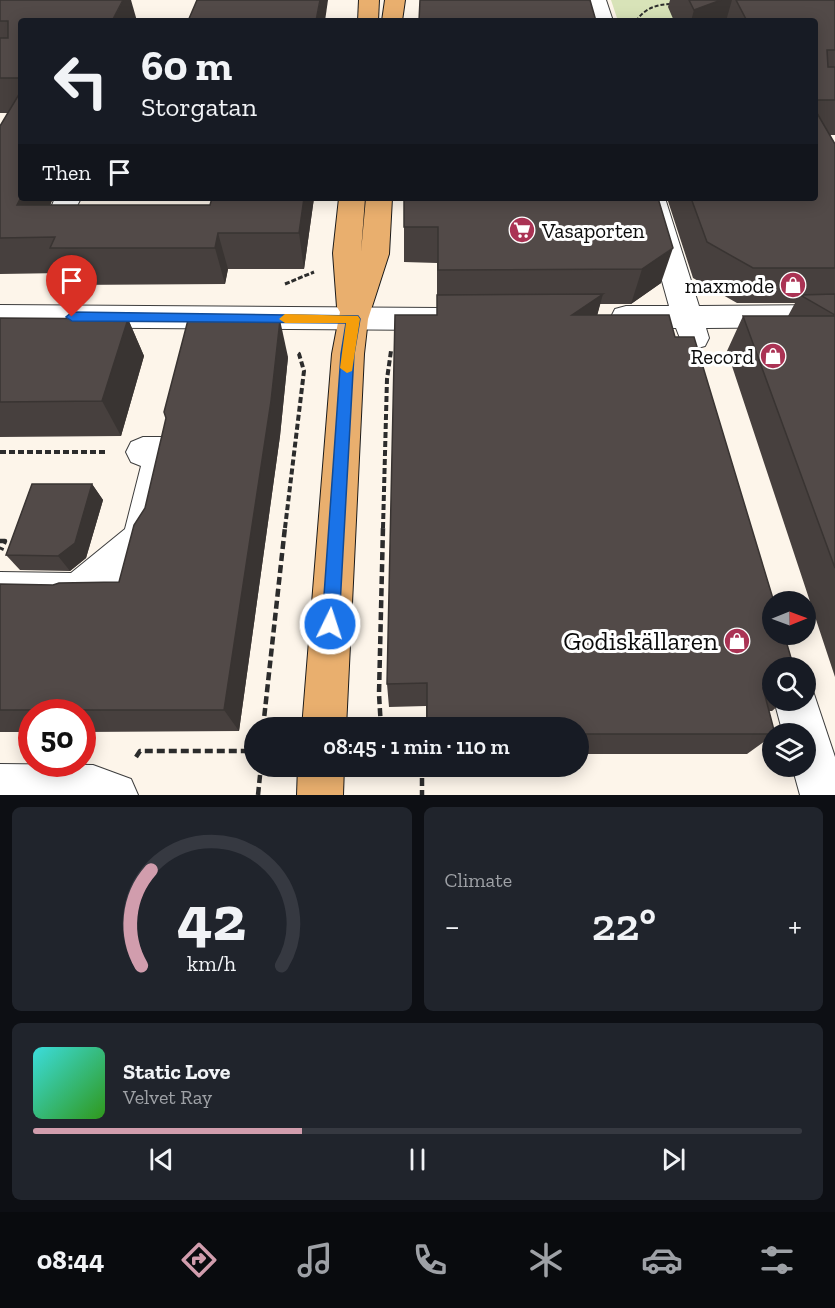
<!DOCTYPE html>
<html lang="en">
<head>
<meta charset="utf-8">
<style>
  body { margin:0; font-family:"Zilla Slab",serif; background:#20242c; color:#f1f3f6; height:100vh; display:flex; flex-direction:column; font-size:22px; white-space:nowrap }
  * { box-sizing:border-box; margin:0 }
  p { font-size:20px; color:#9ea1a6 }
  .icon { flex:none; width:33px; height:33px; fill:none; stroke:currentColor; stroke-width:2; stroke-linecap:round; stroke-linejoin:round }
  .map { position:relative; height:795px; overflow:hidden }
  .side { display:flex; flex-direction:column; gap:12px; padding:12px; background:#0d0f14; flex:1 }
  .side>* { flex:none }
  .hud { position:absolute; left:18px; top:18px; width:800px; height:183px; border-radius:6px; box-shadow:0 3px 15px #0003; background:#171b24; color:#f1f3f6; overflow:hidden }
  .needle { width:39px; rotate:89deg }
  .tools { position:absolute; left:762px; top:591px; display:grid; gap:12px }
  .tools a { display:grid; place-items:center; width:54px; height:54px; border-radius:50%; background:#171b24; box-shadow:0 3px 15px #0003; font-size:30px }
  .speed { position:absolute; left:18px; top:699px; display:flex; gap:12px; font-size:30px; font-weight:700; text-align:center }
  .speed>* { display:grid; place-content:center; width:78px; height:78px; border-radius:50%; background:#171b24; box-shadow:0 3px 15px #0003; line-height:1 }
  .speed .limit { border:9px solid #d22; background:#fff; color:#111 }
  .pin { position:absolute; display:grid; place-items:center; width:51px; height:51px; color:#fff; margin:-62px -26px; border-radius:50% 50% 50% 0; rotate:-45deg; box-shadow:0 0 6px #0007 }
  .pin .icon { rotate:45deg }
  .me { position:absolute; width:66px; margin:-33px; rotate:4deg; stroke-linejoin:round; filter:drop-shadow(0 0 4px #0008) }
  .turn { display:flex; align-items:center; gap:21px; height:126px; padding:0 24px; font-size:27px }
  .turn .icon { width:78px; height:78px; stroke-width:2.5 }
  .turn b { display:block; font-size:42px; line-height:51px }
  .then { display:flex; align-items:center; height:57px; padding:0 24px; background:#0003; gap:12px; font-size:22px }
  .big { font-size:45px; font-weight:600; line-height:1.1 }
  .side .tile { flex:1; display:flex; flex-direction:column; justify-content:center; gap:9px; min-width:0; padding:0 21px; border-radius:9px; background:#20242c }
  .side .dial { align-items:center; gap:0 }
  .dial svg { height:156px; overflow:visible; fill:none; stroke:#363941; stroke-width:7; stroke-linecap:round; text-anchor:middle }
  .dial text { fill:#f1f3f6; stroke:none }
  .song { display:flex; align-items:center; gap:18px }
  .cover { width:72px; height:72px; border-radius:9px; background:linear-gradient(135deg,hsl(180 70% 55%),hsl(110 70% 35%)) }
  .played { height:6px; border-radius:3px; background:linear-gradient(90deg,#d19dad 35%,#363941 35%) }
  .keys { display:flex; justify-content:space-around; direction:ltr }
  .heat { display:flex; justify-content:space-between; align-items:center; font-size:33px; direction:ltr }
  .side .tiles { flex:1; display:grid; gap:12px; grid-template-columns:1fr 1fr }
  .tile:last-child { grid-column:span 2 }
  .trip { position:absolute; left:244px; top:717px; width:345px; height:60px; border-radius:30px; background:#171b24; box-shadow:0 3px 15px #0003; font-weight:600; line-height:60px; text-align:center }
  .menu { display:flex; height:96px; justify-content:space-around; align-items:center; background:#090b0e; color:#9ea1a6 }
  .menu .icon { width:42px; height:42px }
  .menu .selected { color:#d19dad }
  .menu b { font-size:27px; color:#f1f3f6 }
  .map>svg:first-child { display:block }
  .green { fill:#d8e3b8 }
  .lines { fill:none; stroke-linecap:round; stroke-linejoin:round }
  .minor-casing { stroke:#3d3d3d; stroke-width:2 }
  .major-casing { stroke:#1b1b1b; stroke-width:2 }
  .path-far3 { stroke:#2c2c2c; stroke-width:2; stroke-dasharray:4 2; stroke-linecap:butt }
  .path-far2 { stroke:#2c2c2c; stroke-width:3; stroke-dasharray:5 2; stroke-linecap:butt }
  .path-far1 { stroke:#2c2c2c; stroke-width:4; stroke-dasharray:6 3; stroke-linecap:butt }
  .path { stroke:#2c2c2c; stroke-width:4.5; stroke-dasharray:8 4; stroke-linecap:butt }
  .minor { fill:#fff; fill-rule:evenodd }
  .major { fill:#e9af6e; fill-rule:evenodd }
  .wall { fill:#47403e }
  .shaded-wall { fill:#393432 }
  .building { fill:#524a48; stroke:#393432; stroke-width:1.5 }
  .route { fill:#1a73e8; stroke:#114b97; stroke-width:1.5 }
  .slow { fill:#f59e0b }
  .labels { text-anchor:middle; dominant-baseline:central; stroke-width:6; stroke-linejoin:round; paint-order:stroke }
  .poi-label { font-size:21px; fill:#0a0a0a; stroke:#fff; text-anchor:end }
  .near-poi-label { font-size:26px; fill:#0a0a0a; stroke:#fff; text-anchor:end }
</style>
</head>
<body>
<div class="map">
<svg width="835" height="795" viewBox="0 0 835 795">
  <rect width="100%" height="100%" fill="#fdf5ea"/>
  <polygon class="green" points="611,0 835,0 814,21 618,21"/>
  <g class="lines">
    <g class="minor-casing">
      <g id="minor">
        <polygon points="586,0 606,0 613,21 593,21"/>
        <polygon points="55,198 81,198 72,216 63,218 54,216 50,210"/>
        <polygon points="639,198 665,198 699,306 835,305 835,327 706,328 709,338 705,346 694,349 683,346 676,328 626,328 615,325 611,317 615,309 626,306 669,306"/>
        <polygon points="0,305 439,308 450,311 454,319 450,327 439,330 0,327"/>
        <polygon points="143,437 162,437 174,442 179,452 161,539 155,551 92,605 78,611 0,610 0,572 71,573 125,529 141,466 131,462 126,452 131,442"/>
        <polygon points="806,682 811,685 835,757 835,795 800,795 792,766 806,766 806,734 783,734 774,700 806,700"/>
        <polygon points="0,764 93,765 131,779 138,795 0,795"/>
      </g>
    </g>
    <g class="major-casing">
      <g id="major">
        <polygon points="359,0 379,0 378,21 358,21"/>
        <polygon points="385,0 405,0 402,21 382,21"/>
        <polygon points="339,198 365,198 361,252 366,198 392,198 389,254 368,319 364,354 346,728 302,728 332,354 340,312 337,307 333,253"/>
        <polygon points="298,766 344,766 343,795 297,795"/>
      </g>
    </g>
    <path class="path-far3" d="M636,21C645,8 657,4 673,4"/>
    <polyline class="path-far2" points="285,284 314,272"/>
    <g class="path-far1">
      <polyline points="0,452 107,452"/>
      <polyline points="285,528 304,371 299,354 296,352"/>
      <polyline points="383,528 387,379 391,351"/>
    </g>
    <g class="path">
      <polyline points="0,541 5,541 1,550"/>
      <polyline points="263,728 285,527"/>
      <polyline points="381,728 379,694 383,527"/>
      <polyline points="136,757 140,751 255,751"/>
      <polyline points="422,766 422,795"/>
      <polyline points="258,795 261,766"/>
    </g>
    <use href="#minor" class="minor"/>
    <use href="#major" class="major"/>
  </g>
  <g class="wall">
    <polygon points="0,0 21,21 21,198 53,198 50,205 210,205 314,198 304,269 228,269 225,284 68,285 63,273 0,274 0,126 8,113 0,113"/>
    <polygon points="670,0 835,0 835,135 830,135 835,144 835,677 727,351 743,316 788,316 795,303 737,303 693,278 667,198 814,198 814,21 674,21 668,7"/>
    <polygon points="658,198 661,283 631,304 600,304 597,315 772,668 772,700 785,700 772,711 769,711 772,736 747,754 579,754 579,728 426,728 426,706 389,707 387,684 437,315 437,263 404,262 404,227"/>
    <polygon points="0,318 128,319 144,356 121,436 0,437"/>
    <polygon points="288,357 280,436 239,731 82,732 82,712 32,712 32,732 0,732 0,584 53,585 119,582 145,508"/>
    <polygon points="92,484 103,500 86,558 70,571 20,570 6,555"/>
  </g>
  <g class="shaded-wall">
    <polygon points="123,0 131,0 137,21 112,21"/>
    <polygon points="320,0 328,0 325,21 316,21"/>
    <polygon points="721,0 732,0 726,21 691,21 694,10"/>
    <polygon points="21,198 53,198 38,237 17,205"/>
    <polygon points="304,198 314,198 304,269 299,233"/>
    <polygon points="218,233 228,269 225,284 215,248"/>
    <polygon points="673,248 661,283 631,304 642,269"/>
    <polygon points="603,294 593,331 572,315"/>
    <polygon points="128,319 144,356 121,436 102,401"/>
    <polygon points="280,320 288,357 280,436 239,731 224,710"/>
    <polygon points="92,484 103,500 86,558 70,571 58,556"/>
  </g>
  <g class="building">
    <polygon points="0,0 123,0 112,21 21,21 21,78 0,78 0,38 8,38 8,21 0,21"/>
    <polygon points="197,0 320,0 316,21 188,21"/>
    <polygon points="420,0 590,0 596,21 419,21"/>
    <polygon points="689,0 721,0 694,10"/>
    <polygon points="736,0 835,0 835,50 827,50 828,67 835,67 835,100 814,100 814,21 747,21"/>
    <polygon points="21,91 21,197 17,205 210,205 212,198 304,198 299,233 218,233 215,248 50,248 55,237 0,238 0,126"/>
    <polygon points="814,108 835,144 835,268 753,268 707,242 691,198 814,198"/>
    <polygon points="404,198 658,198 673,248 642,269 438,270 438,227 404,227"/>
    <polygon points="603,294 572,315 669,315 675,337 694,337 774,602 772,602 772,634 784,634 794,668 772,668 772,688 763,688 775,734 579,734 579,728 427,728 427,683 387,684 395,315 437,315 437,295"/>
    <polygon points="835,294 835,315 800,295"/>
    <polygon points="743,316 835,316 835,568"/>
    <polygon points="0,318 128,319 102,401 0,402"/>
    <polygon points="188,320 280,320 271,401 224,710 0,710 0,584 53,585 59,583 119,582 134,525 145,508 166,418 164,412"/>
    <polygon points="32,484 92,484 75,543 58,556 6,555"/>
  </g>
  <polygon class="route" points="72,312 358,316 360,319 354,354 339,624 336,630 330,632 324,630 322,624 341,354 346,323 72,321 66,317"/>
  <polygon class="slow" points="285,314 358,316 360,319 352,371 347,373 340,368 346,323 285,323 279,319"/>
  <defs>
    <g id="supermarket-disc" transform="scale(1.35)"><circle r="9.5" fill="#aa3354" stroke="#fff"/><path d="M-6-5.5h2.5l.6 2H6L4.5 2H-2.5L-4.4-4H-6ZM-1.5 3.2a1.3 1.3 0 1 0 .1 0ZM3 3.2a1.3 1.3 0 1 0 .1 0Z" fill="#fff"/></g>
    <g id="shop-disc" transform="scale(1.35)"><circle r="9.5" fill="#aa3354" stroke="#fff"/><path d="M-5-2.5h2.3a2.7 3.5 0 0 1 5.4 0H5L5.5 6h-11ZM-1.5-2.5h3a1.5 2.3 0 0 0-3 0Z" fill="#fff"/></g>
  </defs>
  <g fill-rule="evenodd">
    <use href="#supermarket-disc" x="522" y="230"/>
    <use href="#shop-disc" x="793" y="285"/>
    <use href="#shop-disc" x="773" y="356"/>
    <use href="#shop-disc" x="737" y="641"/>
  </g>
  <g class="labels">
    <g class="poi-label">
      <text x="542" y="230" text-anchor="start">Vasaporten</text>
      <text x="774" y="285">maxmode</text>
      <text x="754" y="356">Record</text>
    </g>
    <g class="near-poi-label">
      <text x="718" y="641">Godiskällaren</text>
    </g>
  </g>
</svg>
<div class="tools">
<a><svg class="needle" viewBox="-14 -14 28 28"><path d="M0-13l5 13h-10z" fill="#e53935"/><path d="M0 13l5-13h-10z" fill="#9ea1a6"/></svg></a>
<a><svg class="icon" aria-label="search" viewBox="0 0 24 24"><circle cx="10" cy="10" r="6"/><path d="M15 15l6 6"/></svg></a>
<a><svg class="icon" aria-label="layers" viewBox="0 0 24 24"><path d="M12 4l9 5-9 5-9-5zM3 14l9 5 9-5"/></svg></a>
</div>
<div class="speed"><div class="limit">50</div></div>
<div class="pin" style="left:72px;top:317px;background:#d93025"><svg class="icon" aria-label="arrive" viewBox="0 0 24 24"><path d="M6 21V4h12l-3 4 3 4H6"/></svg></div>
<svg class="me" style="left:330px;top:624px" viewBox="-20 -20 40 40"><circle r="17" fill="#1a73e8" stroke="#fff" stroke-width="3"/><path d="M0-11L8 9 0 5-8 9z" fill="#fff"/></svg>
<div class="trip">08:45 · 1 min · 110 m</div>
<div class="hud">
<div class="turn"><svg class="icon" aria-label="left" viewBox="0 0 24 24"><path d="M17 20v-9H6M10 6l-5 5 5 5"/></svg><div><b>60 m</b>Storgatan</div></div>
<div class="then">Then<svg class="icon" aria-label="arrive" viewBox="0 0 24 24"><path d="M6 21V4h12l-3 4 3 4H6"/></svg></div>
</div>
</div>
<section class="side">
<div class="tiles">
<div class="tile dial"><svg viewBox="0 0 100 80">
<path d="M14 69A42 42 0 1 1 86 69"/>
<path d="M14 69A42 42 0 0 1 19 20" stroke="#d19dad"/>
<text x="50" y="56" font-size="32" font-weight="700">42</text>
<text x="50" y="72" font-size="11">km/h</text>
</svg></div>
<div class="tile"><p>Climate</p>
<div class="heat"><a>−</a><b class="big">22°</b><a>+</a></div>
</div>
<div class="tile">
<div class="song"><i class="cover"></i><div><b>Static Love</b><p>Velvet Ray</p></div></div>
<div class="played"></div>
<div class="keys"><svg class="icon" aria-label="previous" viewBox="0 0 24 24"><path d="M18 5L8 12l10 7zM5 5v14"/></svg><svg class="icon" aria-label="pause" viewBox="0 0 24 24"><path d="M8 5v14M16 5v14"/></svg><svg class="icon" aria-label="next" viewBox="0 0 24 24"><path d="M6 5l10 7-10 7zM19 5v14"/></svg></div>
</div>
</div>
</section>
<nav class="menu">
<b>08:44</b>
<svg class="icon selected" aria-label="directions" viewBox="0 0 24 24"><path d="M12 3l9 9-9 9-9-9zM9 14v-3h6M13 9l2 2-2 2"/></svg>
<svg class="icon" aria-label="music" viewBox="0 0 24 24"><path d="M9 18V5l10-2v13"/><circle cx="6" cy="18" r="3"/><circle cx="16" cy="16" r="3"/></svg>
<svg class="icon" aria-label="phone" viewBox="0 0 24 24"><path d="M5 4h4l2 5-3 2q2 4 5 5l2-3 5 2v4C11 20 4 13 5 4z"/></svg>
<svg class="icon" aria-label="climate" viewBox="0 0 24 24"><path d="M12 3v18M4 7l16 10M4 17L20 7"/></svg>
<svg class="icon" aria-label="car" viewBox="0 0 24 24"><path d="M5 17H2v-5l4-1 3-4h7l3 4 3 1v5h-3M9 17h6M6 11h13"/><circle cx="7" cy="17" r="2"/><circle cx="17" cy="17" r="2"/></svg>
<svg class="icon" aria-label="filters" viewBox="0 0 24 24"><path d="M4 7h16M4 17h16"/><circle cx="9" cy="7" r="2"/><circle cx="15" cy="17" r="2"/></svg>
</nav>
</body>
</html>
